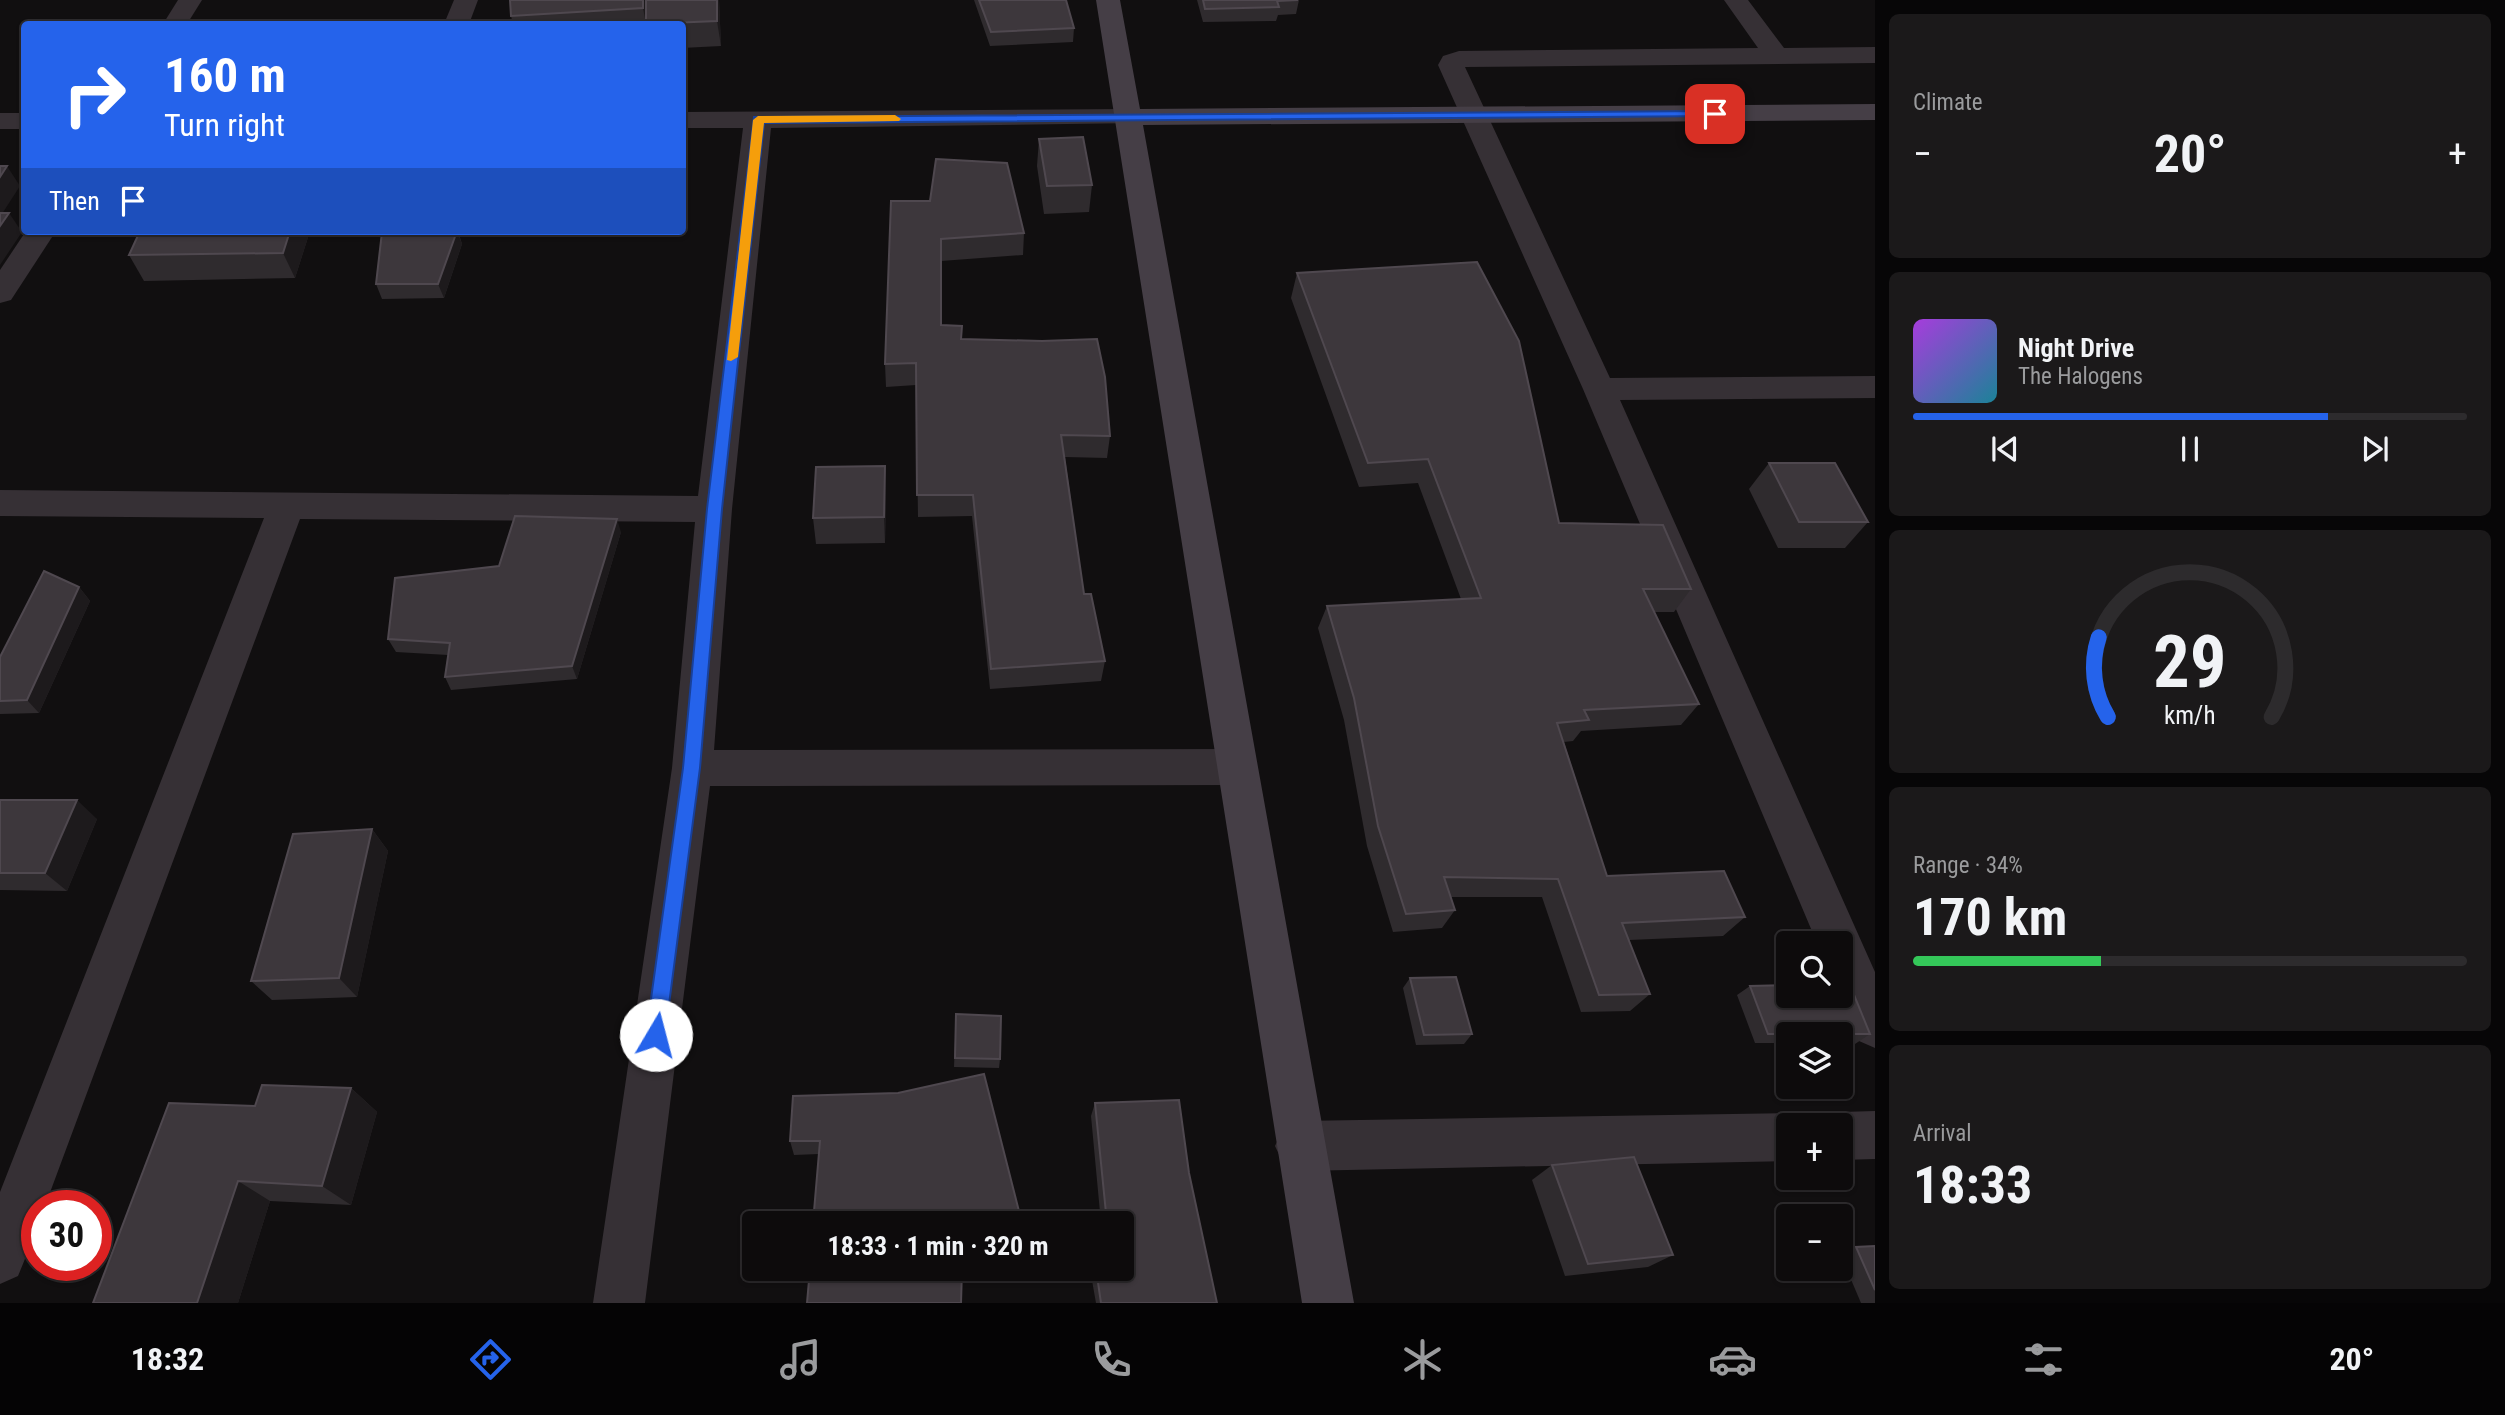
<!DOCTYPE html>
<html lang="en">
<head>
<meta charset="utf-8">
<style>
  body { margin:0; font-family:"Roboto Condensed",sans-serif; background:#1b191a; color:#f1f3f6; height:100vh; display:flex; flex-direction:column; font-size:26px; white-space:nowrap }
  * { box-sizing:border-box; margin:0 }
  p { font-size:23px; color:#9a9b9d }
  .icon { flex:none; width:38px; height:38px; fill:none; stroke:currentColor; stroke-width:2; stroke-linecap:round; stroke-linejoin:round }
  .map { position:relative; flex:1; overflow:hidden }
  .sheet { display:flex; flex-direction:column; gap:14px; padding:14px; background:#070607; width:630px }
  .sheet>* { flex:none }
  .banner { position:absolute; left:21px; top:21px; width:665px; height:214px; border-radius:7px; box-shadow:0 2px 5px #0004,0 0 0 2px #2d2b2d; background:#2563eb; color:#fff; overflow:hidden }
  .buttons { position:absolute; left:1776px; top:931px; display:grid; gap:14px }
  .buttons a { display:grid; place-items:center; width:77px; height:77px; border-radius:7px; background:#0d0b0c; box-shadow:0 2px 5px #0004,0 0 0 2px #2d2b2d; font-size:35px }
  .speed { position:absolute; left:21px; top:1190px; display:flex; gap:14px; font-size:35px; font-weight:700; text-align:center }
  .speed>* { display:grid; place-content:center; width:91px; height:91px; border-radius:50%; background:#0d0b0c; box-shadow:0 2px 5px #0004,0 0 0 2px #2d2b2d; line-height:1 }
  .speed .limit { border:10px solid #d22; background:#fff; color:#111 }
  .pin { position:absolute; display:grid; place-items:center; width:60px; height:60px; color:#fff; margin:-30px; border-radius:14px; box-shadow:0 4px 10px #0006 }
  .me { position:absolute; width:77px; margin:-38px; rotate:8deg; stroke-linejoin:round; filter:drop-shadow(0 0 5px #0008) }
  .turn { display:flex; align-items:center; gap:24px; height:147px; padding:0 28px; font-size:32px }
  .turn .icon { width:91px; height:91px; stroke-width:2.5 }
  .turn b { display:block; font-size:49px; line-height:60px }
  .then { display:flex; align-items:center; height:66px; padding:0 28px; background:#0003; gap:14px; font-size:26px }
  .big { font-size:52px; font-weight:700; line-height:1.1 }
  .sheet .card { flex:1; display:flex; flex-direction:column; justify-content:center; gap:10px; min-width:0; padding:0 24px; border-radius:10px; background:#1b191a }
  .sheet .dial { align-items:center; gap:0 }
  .dial svg { height:182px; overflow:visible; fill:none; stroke:#2d2b2d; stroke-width:7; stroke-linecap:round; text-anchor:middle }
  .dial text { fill:#f1f3f6; stroke:none }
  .song { display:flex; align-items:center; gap:21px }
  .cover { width:84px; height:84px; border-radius:10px; background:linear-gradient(135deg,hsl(280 70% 55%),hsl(190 70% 35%)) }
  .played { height:7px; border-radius:4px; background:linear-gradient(90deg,#2563eb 75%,#2d2b2d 75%) }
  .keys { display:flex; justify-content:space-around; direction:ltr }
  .heat { display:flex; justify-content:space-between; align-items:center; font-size:38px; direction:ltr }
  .charge { height:10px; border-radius:5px; background:linear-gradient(90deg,#34c759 34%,#2d2b2d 0) }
  .trip { position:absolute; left:742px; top:1211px; width:392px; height:70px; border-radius:7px; background:#0d0b0c; box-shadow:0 2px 5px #0004,0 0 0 2px #2d2b2d; font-weight:700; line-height:70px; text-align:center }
  .tabs { display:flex; height:112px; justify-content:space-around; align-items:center; background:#050405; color:#9a9b9d }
  .tabs .icon { width:49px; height:49px }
  .tabs .active { color:#2563eb }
  .tabs b { font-size:32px; color:#f1f3f6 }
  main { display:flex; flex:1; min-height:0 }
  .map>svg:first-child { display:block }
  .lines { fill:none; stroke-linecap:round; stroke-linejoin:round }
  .street { fill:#363035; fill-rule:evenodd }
  .secondary { fill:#453e46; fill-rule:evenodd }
  .wall { fill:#2f2b2e }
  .shaded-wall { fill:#1d1a1c }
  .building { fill:#3d373c; stroke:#4f484f; stroke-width:2 }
  .route { fill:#2563eb; stroke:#184099; stroke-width:2 }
  .slow { fill:#f59e0b }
</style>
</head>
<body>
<main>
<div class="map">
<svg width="1875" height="1303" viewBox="0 0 1875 1303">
  <rect width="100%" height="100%" fill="#110f10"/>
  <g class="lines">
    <g class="street">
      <polygon points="178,0 202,0 187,24 163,24"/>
      <polygon points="454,0 478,0 469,24 444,24"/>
      <polygon points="1724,0 1748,0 1784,48 1875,47 1875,63 1465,67 1610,378 1875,376 1875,398 1620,400 1875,972 1875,1048 1859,1041 1839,996 1841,943 1817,943 1583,389 1438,65 1443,56 1459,51 1758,48"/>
      <path d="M1127,109L1137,111L1141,117L1137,123L771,128L732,509L714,750L1236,749L1250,755L1256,767L1250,779L1236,785L710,786L645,1303H593L672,768L695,522L300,519L45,1206H37C37,1232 28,1252 18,1276L0,1284V1192L264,518L0,516V490L698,496L743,128H682V112Z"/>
      <rect x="0" y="113" width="24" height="16"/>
      <polygon points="26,231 56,231 11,300 0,303 0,270"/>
      <polygon points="1875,1111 1875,1159 1841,1160 1841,1125 1821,1125 1824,1119 1841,1112"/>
      <polygon points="1788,1113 1805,1120 1808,1125 1788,1125 1788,1161 1300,1171 1283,1163 1275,1146 1283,1129 1300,1121"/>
    </g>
    <polygon class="secondary" points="1096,0 1120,0 1140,109 1875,104 1875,120 1143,125 1354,1303 1302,1303"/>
  </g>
  <g class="wall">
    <polygon points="646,0 719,0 721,46 682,48 682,24 513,24 511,16"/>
    <polygon points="974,0 1066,0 1074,28 1073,42 990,46"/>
    <polygon points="1197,0 1299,0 1296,14 1278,15 1276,21 1203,22"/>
    <polygon points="1039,139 1092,185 1089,212 1044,214 1037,166"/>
    <polygon points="891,201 1024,233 1023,255 941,261 941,325 1110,436 1107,458 1065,457 1084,594 1105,661 1101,681 990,689 972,516 918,517 916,385 886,387 885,364"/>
    <polygon points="140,231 310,231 295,278 144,281 129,255"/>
    <polygon points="412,231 458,231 462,244 444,298 382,299 376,284"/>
    <polygon points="1297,273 1559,523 1691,589 1674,612 1654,612 1699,704 1681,725 1581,731 1573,741 1564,742 1607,876 1745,917 1723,936 1629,940 1650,994 1630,1011 1581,1012 1542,897 1451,897 1455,910 1442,928 1393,932 1367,846 1344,720 1318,628 1327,606 1461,599 1418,483 1359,487 1291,298"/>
    <polygon points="1769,463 1868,522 1845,548 1778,548 1749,489"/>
    <polygon points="886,493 885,543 816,544 813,518"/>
    <polygon points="621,532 577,679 451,690 445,677 448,655 396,652 388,639 499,566"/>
    <polygon points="79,587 90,601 39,713 0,714 0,657"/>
    <polygon points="0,800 97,819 67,891 0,890"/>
    <polygon points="372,829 388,851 357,997 272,1000 251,981"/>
    <polygon points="1410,978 1472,1034 1464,1044 1416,1045 1403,988"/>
    <polygon points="1750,986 1870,1034 1855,1044 1841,1044 1841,1034 1788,1034 1788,1043 1755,1043 1737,995"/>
    <polygon points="956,1014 1000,1059 999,1068 954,1067"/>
    <polygon points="351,1088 377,1112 351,1205 270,1201 238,1303 93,1303 255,1106"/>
    <polygon points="793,1096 1022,1223 819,1154 794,1155 790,1141"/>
    <polygon points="1095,1103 1189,1173 1217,1303 1096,1303 1090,1269 1122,1269 1122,1223 1101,1223 1091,1116"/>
    <polygon points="1552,1165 1673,1255 1648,1267 1565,1276 1532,1180"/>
    <polygon points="1875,1246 1875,1303 1861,1303 1841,1256 1841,1253 1856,1247"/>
    <polygon points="810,1269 1031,1269 1029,1274"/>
  </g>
  <g class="shaded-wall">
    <polygon points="643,0 646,0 646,24 643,8"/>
    <polygon points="717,0 719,0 721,46 717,21"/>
    <polygon points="7,166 20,186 0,217 0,177"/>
    <polygon points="9,213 22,232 0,265 0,226"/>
    <polygon points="290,231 310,231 295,278 283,253"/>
    <polygon points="457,231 462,244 444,298 438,284"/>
    <polygon points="885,466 886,493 885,543 884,517"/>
    <polygon points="617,519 621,532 577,679 572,666"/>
    <polygon points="79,587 90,601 39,713 27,700"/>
    <polygon points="77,800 97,819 67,891 45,873"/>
    <polygon points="372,829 388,851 357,997 339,978"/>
    <polygon points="351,1088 377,1112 351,1205 322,1186"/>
    <polygon points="238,1181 270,1201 238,1303 197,1303"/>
  </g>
  <g class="building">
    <polygon points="510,0 643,0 643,8 511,16"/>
    <polygon points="646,0 717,0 717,21 646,24"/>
    <polygon points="979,0 1066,0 1074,28 991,32"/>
    <polygon points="1203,0 1298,0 1277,1 1279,7 1205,9"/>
    <polygon points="1083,137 1092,185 1047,186 1039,139"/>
    <polygon points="936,159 1007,163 1024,233 941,239 941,325 962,326 961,339 1042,341 1097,339 1105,377 1110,436 1061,435 1084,594 1091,594 1105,661 991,669 973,495 917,495 916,363 885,364 891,201 930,201"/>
    <polygon points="0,166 7,166 0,177"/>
    <polygon points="0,213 9,213 0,226"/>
    <polygon points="140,231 290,231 283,253 129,255"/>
    <polygon points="457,231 438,284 376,284 382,232"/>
    <polygon points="1477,262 1519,341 1559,523 1663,525 1691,589 1643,589 1699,704 1584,710 1589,720 1557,723 1607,876 1724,871 1745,917 1622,923 1650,994 1599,995 1558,879 1444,877 1455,910 1406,914 1378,826 1354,698 1327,606 1481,598 1428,459 1368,463 1297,273"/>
    <polygon points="1769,463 1835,463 1868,522 1799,522"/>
    <polygon points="885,466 884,517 813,518 816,467"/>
    <polygon points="515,516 617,519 572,666 445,677 450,643 388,639 395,578 499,566"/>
    <polygon points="44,571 79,587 27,700 0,701 0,657"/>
    <polygon points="0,800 77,800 45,873 0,873"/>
    <polygon points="372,829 339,978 251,981 293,834"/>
    <polygon points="1456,977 1472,1034 1424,1035 1410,978"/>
    <polygon points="1788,985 1788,996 1841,996 1841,985 1850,985 1870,1034 1768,1034 1750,986"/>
    <polygon points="956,1014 1001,1016 1000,1059 955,1058"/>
    <polygon points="984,1074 1022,1223 813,1223 820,1141 790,1141 793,1096 898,1093"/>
    <polygon points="262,1085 351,1088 322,1186 238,1181 197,1303 93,1303 169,1103 255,1106"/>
    <polygon points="1179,1100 1189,1173 1217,1303 1101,1303 1096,1269 1122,1269 1122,1223 1107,1223 1095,1103"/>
    <polygon points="1634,1157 1673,1255 1588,1264 1552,1165"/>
    <polygon points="1875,1246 1875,1290 1856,1247"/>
    <polygon points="810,1269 962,1269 961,1303 807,1303"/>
  </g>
  <polygon class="route" points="1715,111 1720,114 1719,116 764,123 722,509 700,768 665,1035 662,1042 656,1045 649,1042 646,1035 683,768 707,509 754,117"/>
  <polygon class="slow" points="895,115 901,119 899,121 764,123 738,357 731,361 727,360 753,120 758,116"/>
</svg>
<div class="buttons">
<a><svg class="icon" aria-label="search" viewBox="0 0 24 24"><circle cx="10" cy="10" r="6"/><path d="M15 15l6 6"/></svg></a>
<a><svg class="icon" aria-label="layers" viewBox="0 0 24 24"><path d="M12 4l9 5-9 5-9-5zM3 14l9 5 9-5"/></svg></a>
<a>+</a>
<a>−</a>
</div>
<div class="speed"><div class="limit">30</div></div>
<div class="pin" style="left:1715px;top:114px;background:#d93025"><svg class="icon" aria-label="arrive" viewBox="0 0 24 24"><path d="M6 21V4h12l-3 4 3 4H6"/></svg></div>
<svg class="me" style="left:656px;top:1035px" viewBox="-20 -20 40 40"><circle r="19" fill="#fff"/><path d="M0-13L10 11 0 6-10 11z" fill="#2563eb"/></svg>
<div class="trip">18:33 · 1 min · 320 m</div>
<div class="banner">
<div class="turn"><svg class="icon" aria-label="right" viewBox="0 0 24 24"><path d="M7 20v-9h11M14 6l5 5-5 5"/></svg><div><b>160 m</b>Turn right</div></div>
<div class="then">Then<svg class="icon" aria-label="arrive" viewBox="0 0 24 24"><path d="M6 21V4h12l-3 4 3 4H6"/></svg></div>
</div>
</div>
<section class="sheet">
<div class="card"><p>Climate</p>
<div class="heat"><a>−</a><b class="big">20°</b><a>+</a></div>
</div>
<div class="card">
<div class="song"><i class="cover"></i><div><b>Night Drive</b><p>The Halogens</p></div></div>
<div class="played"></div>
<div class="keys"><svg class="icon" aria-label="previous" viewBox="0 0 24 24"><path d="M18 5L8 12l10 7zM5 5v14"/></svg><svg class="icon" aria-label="pause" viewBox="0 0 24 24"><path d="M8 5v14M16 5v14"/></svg><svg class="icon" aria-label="next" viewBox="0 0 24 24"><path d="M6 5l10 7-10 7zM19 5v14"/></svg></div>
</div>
<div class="card dial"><svg viewBox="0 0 100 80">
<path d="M14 69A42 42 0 1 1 86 69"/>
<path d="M14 69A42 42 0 0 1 10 34" stroke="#2563eb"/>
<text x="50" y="56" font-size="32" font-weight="700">29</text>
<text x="50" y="72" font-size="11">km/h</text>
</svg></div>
<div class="card"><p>Range · 34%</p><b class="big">170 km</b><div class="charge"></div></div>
<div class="card"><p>Arrival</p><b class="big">18:33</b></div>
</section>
</main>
<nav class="tabs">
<b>18:32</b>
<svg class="icon active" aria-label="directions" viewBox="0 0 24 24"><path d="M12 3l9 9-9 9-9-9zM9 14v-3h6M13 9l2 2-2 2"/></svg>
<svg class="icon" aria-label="music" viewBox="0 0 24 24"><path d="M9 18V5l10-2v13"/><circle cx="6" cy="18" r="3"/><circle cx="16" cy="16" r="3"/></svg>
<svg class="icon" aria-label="phone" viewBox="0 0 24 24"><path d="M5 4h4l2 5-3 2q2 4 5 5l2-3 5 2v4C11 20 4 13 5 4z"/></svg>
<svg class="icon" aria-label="climate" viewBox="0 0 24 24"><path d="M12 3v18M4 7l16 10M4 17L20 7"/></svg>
<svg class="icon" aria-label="car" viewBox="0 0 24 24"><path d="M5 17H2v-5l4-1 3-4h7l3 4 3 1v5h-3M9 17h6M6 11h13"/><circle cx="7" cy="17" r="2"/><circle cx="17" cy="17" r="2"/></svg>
<svg class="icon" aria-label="filters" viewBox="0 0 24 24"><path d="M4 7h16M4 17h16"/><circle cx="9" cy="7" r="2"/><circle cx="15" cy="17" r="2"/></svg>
<b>20°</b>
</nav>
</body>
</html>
